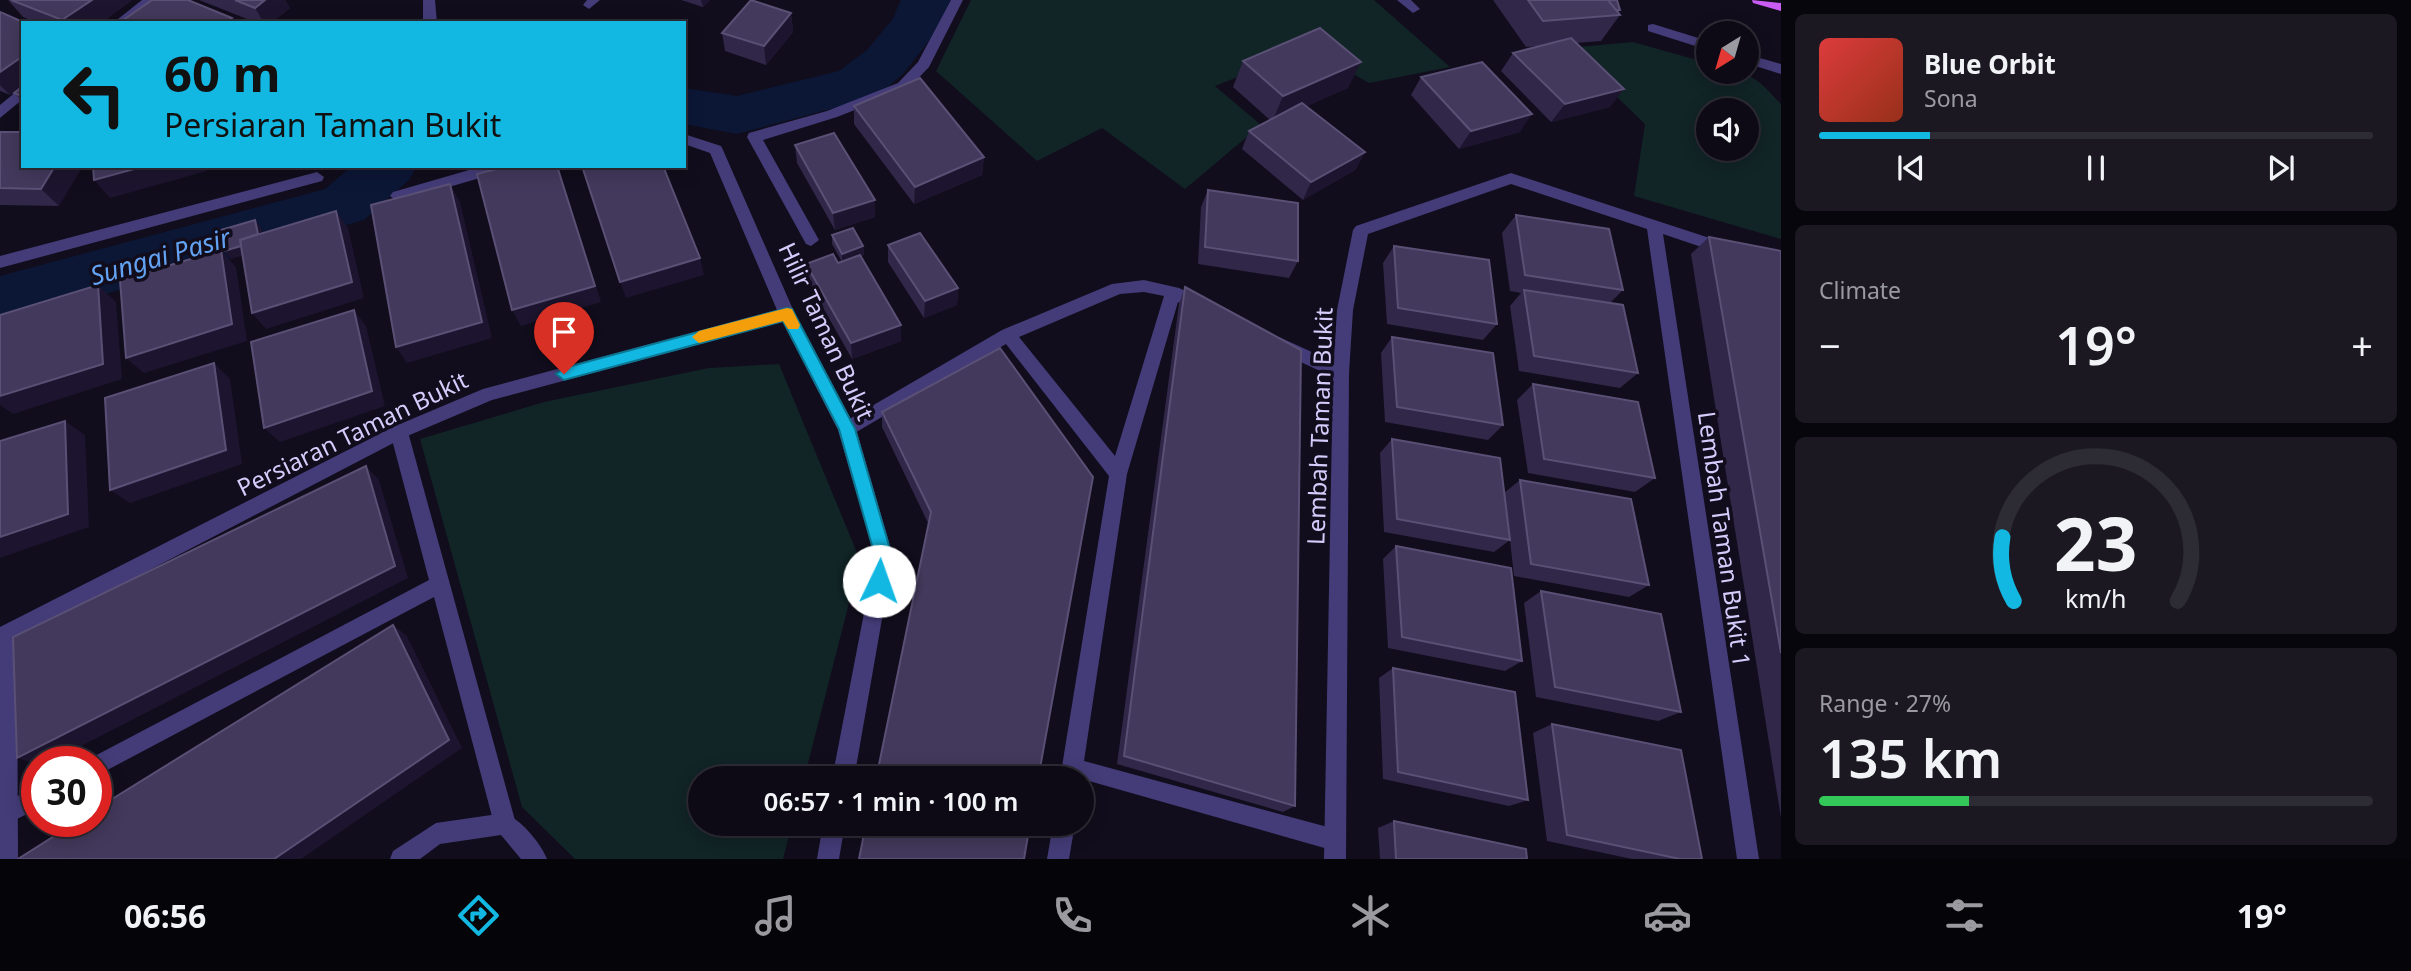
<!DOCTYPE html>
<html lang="en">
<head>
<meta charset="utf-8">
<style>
  body { margin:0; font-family:"Noto Sans",sans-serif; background:#1b1822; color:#f1f3f6; height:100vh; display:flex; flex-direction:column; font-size:26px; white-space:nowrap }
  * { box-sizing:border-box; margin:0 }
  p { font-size:23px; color:#9a9aa0 }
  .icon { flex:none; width:38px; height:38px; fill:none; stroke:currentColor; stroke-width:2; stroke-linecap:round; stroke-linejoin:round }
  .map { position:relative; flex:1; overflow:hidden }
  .side { display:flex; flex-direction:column; gap:14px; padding:14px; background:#07060c; width:630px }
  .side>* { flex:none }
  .guide { position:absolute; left:21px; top:21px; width:665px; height:147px; border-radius:0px; box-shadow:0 4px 18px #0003,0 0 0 2px #2d2b34; background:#12b8e2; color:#111; overflow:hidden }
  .needle { width:46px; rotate:217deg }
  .controls { position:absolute; left:1696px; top:21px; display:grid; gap:14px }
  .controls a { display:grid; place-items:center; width:63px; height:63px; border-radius:50%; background:#0d0a15; box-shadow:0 4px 18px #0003,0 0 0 2px #2d2b34; font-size:35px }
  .speed { position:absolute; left:21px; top:746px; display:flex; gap:14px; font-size:35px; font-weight:700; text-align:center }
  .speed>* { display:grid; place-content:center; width:91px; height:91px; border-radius:50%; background:#0d0a15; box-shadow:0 4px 18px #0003,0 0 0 2px #2d2b34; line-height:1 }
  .speed .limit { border:10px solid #d22; background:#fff; color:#111 }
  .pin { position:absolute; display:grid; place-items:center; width:60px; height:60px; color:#fff; margin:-72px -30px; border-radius:50% 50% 50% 0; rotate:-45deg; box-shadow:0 0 7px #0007 }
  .pin .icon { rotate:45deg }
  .me { position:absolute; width:77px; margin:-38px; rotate:3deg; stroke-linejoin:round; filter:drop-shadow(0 0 5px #0008) }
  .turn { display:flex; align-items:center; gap:24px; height:147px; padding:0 28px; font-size:32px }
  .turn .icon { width:91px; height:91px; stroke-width:2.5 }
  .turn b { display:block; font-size:49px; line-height:60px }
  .big { font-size:52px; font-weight:600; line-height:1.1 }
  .side .card { flex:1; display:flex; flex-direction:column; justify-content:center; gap:10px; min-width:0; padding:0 24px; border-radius:10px; background:#1b1822 }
  .side .dial { align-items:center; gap:0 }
  .dial svg { height:182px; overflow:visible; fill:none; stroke:#2d2b34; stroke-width:7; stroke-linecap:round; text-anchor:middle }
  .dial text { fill:#f1f3f6; stroke:none }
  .song { display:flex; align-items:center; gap:21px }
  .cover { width:84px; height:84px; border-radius:10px; background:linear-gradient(135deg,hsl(0 70% 55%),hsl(10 70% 35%)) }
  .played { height:7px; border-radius:4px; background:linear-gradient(90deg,#12b8e2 20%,#2d2b34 20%) }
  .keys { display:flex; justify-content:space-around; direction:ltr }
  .heat { display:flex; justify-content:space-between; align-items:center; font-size:38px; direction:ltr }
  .charge { height:10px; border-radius:5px; background:linear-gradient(90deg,#34c759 27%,#2d2b34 0) }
  .trip { position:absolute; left:688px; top:766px; width:406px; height:70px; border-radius:35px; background:#0d0a15; box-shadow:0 4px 18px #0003,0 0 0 2px #2d2b34; font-weight:600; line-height:70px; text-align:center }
  .dock { display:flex; height:112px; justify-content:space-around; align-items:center; background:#050408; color:#9a9aa0 }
  .dock .icon { width:49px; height:49px }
  .dock .selected { color:#12b8e2 }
  .dock b { font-size:32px; color:#f1f3f6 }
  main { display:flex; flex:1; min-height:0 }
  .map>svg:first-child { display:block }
  .green { fill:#112426; fill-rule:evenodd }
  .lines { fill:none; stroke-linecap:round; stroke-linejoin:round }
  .river { fill:#0c1736; fill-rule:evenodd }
  .lane { fill:#443c78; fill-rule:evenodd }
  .street { fill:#443c78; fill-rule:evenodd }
  .primary { fill:#c95cf2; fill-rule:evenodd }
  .wall { fill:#312749 }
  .shaded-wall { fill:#1d152f }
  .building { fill:#43395c; stroke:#5a5075; stroke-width:2 }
  .route { fill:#12b8e2; stroke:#0c7893; stroke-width:2 }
  .slow { fill:#f59e0b }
  .labels { text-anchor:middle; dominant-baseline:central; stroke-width:7; stroke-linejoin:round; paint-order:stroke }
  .street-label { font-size:24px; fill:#d6ccfb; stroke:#110d1c }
  .water-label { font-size:26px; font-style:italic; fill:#63a2f3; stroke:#110d1c }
</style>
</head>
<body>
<main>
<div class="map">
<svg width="1781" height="859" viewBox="0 0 1781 859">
  <rect width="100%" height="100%" fill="#110d1c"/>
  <g class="green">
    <polygon points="971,0 1374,0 1450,67 1369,83 1309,49 1215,86 1261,125 1185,189 1102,128 1037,161 936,71"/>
    <path d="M1633,42L1708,63V72C1751,72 1752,73 1781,104V239L1634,196L1645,124L1566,48ZM1708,110H1746V149H1708Z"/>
    <polygon points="779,364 860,560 804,779 700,779 700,824 792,824 783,859 575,859 522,807 420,439 544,402 709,368"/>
  </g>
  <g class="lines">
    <g class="river">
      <polygon points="901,0 951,0 932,37 903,74 876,97 737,134 684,124 684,88 737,96 839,71 867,50 892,20"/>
      <polygon points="352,166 417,166 409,180 364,220 0,324 0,276 325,189"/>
    </g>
    <g class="lane">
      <polygon points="423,0 435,0 437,23 423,23"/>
      <polygon points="587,0 600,0 589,9 583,5"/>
      <polygon points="1397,0 1411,0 1420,9 1413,13"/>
      <path d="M1144,280L1179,288L1210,302L1212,307L1204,313L1178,302L1127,474L1084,761L1335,829L1343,832L1346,840L1343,848L1335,851L1082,779H1060L1109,476L1006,344L853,434L847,436L841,434L838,429L841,424L1002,330L1112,284ZM1144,292L1164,296L1115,456L1019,337L1120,294Z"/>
      <polygon points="1279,337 1347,368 1349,373 1347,378 1335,378 1273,349 1271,344 1273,339"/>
      <polygon points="399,424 405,427 408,432 516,824 513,832 505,835 497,832 494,824 434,597 96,776 96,761 87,761 89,759 429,580 390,432 393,427"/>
      <polygon points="37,786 37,809 7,824 0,821 0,805"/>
      <polygon points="1053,824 1075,824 1069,859 1047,859"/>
    </g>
    <g class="street">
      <polygon points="142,0 157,0 128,23 113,23"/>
      <polygon points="951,0 963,0 929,67 908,89 837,117 763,140 819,240 811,246 806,244 747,137 749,133 827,111 898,83 918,62"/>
      <polygon points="1653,24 1708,41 1708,50 1648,31 1648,25"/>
      <polygon points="1746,54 1781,64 1781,74 1746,63"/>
      <polygon points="23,86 23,99 0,118 0,105"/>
      <polygon points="684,134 721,146 723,150 795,314 856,429 893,556 854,779 832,779 875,556 838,430 783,322 492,400 405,437 17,639 18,859 0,859 0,627 393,427 483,389 777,310 710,153 684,144"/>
      <polygon points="483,166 509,166 507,170 398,202 390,196 393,192"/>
      <polygon points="317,172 324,177 322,181 0,268 0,256"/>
      <polygon points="1511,173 1731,245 1733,249 1725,255 1663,234 1759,859 1737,859 1647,229 1511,184 1368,234 1353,310 1349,373 1346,859 1324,859 1333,373 1337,310 1353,230 1356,226"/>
      <path d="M505,813C521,820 541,843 547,859H521L501,835L440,844L420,859H390L393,851L436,823Z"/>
      <polygon points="823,824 845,824 839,859 817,859"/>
    </g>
    <polygon class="primary" points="1752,0 1781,3 1781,11 1753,3"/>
  </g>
  <g class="wall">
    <polygon points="8,0 132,0 101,23 37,23 23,17"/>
    <polygon points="199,0 285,0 290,8 271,23 257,23"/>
    <polygon points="681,0 710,0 703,7"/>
    <polygon points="1493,0 1617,0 1620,10 1618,12 1620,15 1601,41 1576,43 1610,107 1551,122 1501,71 1513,53 1540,46 1526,47"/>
    <polygon points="0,12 10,95 0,91"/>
    <polygon points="791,13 793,32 766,65 725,51 722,33"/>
    <polygon points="1243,61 1348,88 1306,106 1365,152 1355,170 1303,200 1242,149 1249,131 1270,120 1233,87"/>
    <polygon points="1421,77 1520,132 1459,149 1411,95"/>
    <polygon points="23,86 23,102 14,93"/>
    <polygon points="854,106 984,157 982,175 914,204 854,124"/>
    <polygon points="0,132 59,206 0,205"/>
    <polygon points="795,145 875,200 875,217 835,230 797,163"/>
    <polygon points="1208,190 1298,261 1289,278 1198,264 1201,207"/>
    <polygon points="1516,215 1623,290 1610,303 1638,373 1620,388 1519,371 1510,306 1521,293 1510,291 1502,233"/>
    <polygon points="832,235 863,246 864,255 860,256 901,325 901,341 852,359 808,281 806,264 838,263 842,262 832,244"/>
    <polygon points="1709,237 1781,251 1781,818 1691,254"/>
    <polygon points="888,245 958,288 957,305 924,318 888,262"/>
    <polygon points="1394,246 1497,324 1483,340 1387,324 1383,263"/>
    <polygon points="1185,287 1295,806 1283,812 1117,764 1179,304"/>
    <polygon points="1392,337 1503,425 1488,440 1385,422 1381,353"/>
    <polygon points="1000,348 928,523 882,427 882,412"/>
    <polygon points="1533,384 1655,478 1635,492 1528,473 1517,400"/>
    <polygon points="1392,439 1504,493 1520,480 1649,585 1629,597 1514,576 1510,540 1494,552 1384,532 1380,453"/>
    <polygon points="1396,546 1522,661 1505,671 1388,648 1383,559"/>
    <polygon points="1541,591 1681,712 1658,721 1536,697 1524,603"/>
    <polygon points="1393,668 1528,800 1509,806 1383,779 1379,678"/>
    <polygon points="1552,724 1702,859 1632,859 1547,841 1533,733"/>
    <polygon points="1394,821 1527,859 1380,859 1378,828"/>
  </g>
  <g class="shaded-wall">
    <polygon points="92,0 132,0 101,23 64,23 62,20"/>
    <polygon points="265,0 285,0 290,8 271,23 264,23 255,8"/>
    <polygon points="701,0 710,0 703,7"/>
    <polygon points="791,13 793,32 766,65 764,46"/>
    <polygon points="232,18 235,23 225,23"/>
    <polygon points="23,56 23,86 10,95 0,85 0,72"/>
    <polygon points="1361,62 1348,88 1272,122 1283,96"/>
    <polygon points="1624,89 1610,107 1551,122 1565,104"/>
    <polygon points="1532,114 1520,132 1459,149 1471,131"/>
    <polygon points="1365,152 1355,170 1303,200 1311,182"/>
    <polygon points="984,157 982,175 914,204 915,187"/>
    <polygon points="55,166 83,166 59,206 41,189"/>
    <polygon points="145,166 206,166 207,171 110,198 94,180"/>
    <polygon points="557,166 560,173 601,302 521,326 512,310"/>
    <polygon points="450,184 460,202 492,338 407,363 396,347"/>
    <polygon points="875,200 875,217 835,230 833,213"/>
    <polygon points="336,211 348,228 364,298 266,329 252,313"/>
    <polygon points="255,220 262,229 266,249 231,259 224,251"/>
    <polygon points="863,246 864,255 842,262 842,254"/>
    <polygon points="221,250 236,267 247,341 144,373 126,358"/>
    <polygon points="700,258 704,275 626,298 620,282"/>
    <polygon points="98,285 116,302 122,379 13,414 0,405 0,396"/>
    <polygon points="958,288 957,305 924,318 925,301"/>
    <polygon points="354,310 366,326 385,406 280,442 264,428"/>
    <polygon points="901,325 901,341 852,359 851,343"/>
    <polygon points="214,363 230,379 242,464 130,503 110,490"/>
    <polygon points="65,421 85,435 89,527 0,558 0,537"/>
    <polygon points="366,466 379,480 408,578 52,761 37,761 37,764 17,758"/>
    <polygon points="393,625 407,636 462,748 301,859 274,859"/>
  </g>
  <g class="building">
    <polygon points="11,0 92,0 62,20"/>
    <polygon points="152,0 188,0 232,18 225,23 119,23"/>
    <polygon points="235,0 265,0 255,8"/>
    <polygon points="751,0 791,13 764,46 722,33"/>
    <polygon points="1528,0 1608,0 1620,15 1543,21"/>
    <polygon points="1608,0 1617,0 1620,10 1616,10"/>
    <polygon points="0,12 25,23 23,23 23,56 0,72"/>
    <polygon points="1320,28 1361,62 1283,96 1243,61"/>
    <polygon points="1571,38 1624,89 1565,104 1513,53"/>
    <polygon points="1482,62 1532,114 1471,131 1421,77"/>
    <polygon points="920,78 984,157 915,187 854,106"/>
    <polygon points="23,86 23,97 14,93"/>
    <polygon points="1302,103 1365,152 1311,182 1249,131"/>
    <polygon points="0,132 23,132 23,166 55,166 41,189 0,188"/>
    <polygon points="834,133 875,200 833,213 795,145"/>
    <polygon points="93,166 145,166 94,180"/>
    <polygon points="508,166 557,166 595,286 512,310 477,174"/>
    <polygon points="582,166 663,166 700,258 620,282"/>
    <polygon points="450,184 482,322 396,347 371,205"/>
    <polygon points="1208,190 1298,203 1298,261 1205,247"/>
    <polygon points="336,211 352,282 252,313 240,240"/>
    <polygon points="1516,215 1609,229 1623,290 1525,275"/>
    <polygon points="255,220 258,234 240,240 241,246 224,251 221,230"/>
    <polygon points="853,228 863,246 842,254 832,235"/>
    <polygon points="920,233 958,288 925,301 888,245"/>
    <polygon points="1709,237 1781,251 1781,653"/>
    <polygon points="1394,246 1489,260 1497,324 1398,308"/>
    <polygon points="221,250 232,324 126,358 120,280"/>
    <polygon points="833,254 838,263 860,255 901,325 851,343 806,264"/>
    <polygon points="98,285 103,364 0,396 0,315"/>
    <polygon points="1185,287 1301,350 1295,806 1124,756"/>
    <polygon points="1524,290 1623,305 1638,373 1534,356"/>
    <polygon points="354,310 372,391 264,428 251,342"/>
    <polygon points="1392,337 1493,353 1503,425 1397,407"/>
    <polygon points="1000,348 1093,477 1038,779 876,779 931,512 882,412"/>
    <polygon points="214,363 226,450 110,490 105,398"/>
    <polygon points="1533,384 1638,402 1655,478 1544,459"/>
    <polygon points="65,421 68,514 0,537 0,441"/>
    <polygon points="1392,439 1500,458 1510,540 1397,519"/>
    <polygon points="366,466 395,566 17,758 13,637"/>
    <polygon points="1520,480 1631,499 1649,585 1531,564"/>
    <polygon points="1396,546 1511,568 1522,661 1402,637"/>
    <polygon points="1541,591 1661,614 1681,712 1555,687"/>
    <polygon points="393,625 449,740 274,859 18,859 78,821 96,821 96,809"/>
    <polygon points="1393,668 1515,692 1528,800 1398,772"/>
    <polygon points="1552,724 1681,750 1702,859 1680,859 1567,835"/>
    <polygon points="1394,821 1526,849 1527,859 1396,859"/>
    <polygon points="866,824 1030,824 1024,859 859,859"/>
  </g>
  <polygon class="route" points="787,308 792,309 855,429 892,556 885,587 879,589 873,587 871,581 875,556 839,429 783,321 564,380 556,374 564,368"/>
  <polygon class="slow" points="787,308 792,309 800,325 798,329 788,329 783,321 699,343 692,337 699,331"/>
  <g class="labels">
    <g class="street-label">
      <text transform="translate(827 331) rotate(65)">Hilir Taman Bukit</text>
      <text transform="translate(1319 426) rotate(-88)">Lembah Taman Bukit</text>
      <text transform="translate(352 433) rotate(-26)">Persiaran Taman Bukit</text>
      <text transform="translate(1725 539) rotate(82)">Lembah Taman Bukit 1</text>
    </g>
    <g class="water-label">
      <text transform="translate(160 256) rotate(-16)">Sungai Pasir</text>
    </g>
  </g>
</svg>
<div class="controls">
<a><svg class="needle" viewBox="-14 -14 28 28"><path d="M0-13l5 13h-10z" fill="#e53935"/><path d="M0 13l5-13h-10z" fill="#9a9aa0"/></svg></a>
<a><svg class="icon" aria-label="sound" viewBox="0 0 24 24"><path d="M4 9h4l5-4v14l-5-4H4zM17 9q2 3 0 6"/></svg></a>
</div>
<div class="speed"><div class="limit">30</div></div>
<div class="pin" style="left:564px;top:374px;background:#d93025"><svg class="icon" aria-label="arrive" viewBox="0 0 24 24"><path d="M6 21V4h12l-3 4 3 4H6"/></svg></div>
<svg class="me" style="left:879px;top:581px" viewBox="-20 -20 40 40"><circle r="19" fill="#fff"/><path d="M0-13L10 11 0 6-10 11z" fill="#12b8e2"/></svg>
<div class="trip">06:57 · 1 min · 100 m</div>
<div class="guide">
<div class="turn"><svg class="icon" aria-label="left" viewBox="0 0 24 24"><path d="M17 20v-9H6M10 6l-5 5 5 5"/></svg><div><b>60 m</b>Persiaran Taman Bukit</div></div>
</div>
</div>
<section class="side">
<div class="card">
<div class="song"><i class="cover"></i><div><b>Blue Orbit</b><p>Sona</p></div></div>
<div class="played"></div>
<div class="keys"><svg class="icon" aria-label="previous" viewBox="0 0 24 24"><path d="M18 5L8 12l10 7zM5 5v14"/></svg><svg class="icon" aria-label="pause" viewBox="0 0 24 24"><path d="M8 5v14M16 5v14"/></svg><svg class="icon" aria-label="next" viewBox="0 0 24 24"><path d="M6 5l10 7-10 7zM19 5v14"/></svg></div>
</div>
<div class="card"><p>Climate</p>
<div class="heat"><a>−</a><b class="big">19°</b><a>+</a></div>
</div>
<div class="card dial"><svg viewBox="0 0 100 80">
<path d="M14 69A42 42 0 1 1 86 69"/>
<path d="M14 69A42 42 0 0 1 9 41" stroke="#12b8e2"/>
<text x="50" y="56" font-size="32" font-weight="700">23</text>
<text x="50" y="72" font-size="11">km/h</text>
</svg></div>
<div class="card"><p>Range · 27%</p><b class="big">135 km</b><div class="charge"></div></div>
</section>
</main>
<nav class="dock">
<b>06:56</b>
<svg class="icon selected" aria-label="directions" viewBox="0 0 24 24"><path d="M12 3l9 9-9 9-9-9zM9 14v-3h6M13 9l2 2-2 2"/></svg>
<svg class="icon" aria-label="music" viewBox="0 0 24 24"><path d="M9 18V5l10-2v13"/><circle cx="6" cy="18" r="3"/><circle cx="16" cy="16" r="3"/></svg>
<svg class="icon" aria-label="phone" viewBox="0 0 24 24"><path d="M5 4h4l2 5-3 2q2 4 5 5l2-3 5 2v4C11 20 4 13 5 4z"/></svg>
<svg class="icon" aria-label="climate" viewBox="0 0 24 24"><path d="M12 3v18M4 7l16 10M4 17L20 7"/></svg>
<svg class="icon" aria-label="car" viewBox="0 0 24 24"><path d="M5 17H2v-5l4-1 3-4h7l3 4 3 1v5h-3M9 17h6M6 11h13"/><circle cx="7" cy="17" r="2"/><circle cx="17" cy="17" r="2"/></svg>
<svg class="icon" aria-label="filters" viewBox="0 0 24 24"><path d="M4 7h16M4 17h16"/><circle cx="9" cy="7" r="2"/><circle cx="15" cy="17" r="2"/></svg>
<b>19°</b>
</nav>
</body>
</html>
